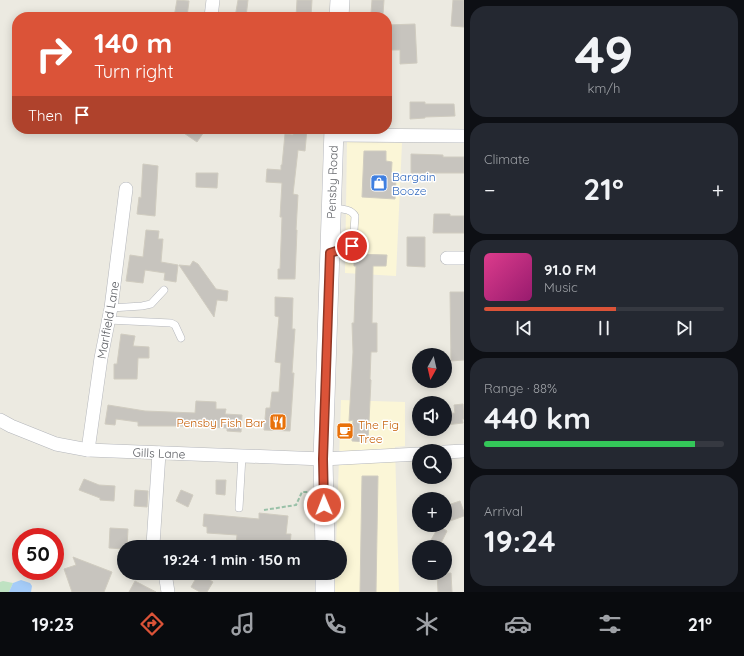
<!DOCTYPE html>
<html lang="en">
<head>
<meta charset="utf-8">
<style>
  body { margin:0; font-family:Quicksand,sans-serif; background:#242831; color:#f1f3f6; height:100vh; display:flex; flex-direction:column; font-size:15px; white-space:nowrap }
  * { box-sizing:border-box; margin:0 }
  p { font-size:13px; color:#9ea1a6 }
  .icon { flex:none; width:22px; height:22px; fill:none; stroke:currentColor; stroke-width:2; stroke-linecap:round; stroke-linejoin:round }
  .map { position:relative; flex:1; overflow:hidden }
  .drawer { display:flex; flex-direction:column; gap:6px; padding:6px; background:#0d0f14; width:280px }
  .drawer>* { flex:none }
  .banner { position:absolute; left:12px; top:12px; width:380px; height:122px; border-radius:16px; box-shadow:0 2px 10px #0003; background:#db5338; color:#fff; overflow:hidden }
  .needle { width:26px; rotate:188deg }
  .fabs { position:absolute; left:412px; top:348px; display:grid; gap:8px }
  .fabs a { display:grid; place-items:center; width:40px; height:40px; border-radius:50%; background:#171b24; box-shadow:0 2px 10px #0003; font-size:20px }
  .speed { position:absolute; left:12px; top:528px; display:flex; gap:8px; font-size:20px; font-weight:700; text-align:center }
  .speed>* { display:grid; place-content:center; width:52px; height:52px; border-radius:50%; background:#171b24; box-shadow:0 2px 10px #0003; line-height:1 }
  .speed .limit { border:6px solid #d22; background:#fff; color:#111 }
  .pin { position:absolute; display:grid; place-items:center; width:34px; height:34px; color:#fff; margin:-17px; border:2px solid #fff; border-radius:50%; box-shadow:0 1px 4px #0007 }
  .me { position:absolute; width:44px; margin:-22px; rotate:359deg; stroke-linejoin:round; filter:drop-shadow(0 0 3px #0008) }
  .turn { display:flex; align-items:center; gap:14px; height:84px; padding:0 16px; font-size:18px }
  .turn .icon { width:52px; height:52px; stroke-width:2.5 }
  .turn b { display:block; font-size:28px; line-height:34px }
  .then { display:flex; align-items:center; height:38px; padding:0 16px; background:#0003; gap:8px; font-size:15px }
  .big { font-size:30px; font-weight:700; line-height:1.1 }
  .drawer .tile { flex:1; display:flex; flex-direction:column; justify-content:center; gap:6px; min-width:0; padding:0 14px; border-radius:16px; background:#242831 }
  .drawer .dial { align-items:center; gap:0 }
  .dial b { font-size:52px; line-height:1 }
  .song { display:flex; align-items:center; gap:12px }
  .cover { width:48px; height:48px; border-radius:6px; background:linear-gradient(135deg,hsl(330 70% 55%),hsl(320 70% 35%)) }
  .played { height:4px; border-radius:2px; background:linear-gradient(90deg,#db5338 55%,#363941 55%) }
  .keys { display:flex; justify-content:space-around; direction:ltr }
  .heat { display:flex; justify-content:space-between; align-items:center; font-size:22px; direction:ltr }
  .charge { height:6px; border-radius:3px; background:linear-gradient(90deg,#34c759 88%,#363941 0) }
  .trip { position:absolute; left:117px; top:540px; width:230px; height:40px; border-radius:20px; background:#171b24; box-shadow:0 2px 10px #0003; font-weight:700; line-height:40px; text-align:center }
  .dock { display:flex; height:64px; justify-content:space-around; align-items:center; background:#090b0e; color:#9ea1a6 }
  .dock .icon { width:28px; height:28px }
  .dock .current { color:#db5338 }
  .dock b { font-size:18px; color:#f1f3f6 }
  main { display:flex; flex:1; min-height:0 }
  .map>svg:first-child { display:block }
  .commercial { fill:#fbf6d7 }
  .green { fill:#bfe2c2 }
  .water { fill:#a5ccf8 }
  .building { fill:#c7c4be; stroke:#d0ccc0 }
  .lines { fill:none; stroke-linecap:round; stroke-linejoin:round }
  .lane-casing { stroke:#b4b6bb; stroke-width:8 }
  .street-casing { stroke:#b4b6bb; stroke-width:14 }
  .secondary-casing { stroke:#b7b9bf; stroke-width:20 }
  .path { stroke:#99c1a8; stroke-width:2; stroke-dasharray:4 2; stroke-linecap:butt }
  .lane { stroke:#fff; stroke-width:7 }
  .street { stroke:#fff; stroke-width:13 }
  .secondary { stroke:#fff; stroke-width:19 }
  .route-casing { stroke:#8e3624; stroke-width:10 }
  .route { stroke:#db5338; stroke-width:7 }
  .labels { text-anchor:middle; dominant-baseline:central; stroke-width:3; stroke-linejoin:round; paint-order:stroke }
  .shop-label { font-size:12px; fill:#366cbe; stroke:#fff; text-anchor:start }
  .street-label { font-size:12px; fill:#5a5c61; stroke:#fff }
  .food-label { font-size:12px; fill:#c56008; stroke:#fff; text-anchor:end }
</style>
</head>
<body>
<main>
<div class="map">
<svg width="464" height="592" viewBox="0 0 464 592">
  <rect width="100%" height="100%" fill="#eceae1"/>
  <g class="commercial">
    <polygon points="347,142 402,143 396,276 345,273"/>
    <polygon points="341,400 405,402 405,446 395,447 399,592 335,592 335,573 340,573 340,547 336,547"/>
  </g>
  <polygon class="green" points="3,581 13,583 9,592 0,592 0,582"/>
  <polygon class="water" points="21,580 30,583 32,586 31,592 9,592 13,583"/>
  <g class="building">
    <polygon points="177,0 189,1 187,17 174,17"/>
    <polygon points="238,0 248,0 246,17 235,17"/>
    <polygon points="297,0 312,0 311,17 296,17"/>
    <polygon points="372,0 384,0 383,14 371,13"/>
    <polygon points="453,0 464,0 464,27 451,26"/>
    <polygon points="415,24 417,63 400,64 400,50 387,50 387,25"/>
    <polygon points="410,102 425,102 425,104 454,104 455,116 425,117 425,118 410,119"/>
    <polygon points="178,129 206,129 197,142"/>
    <polygon points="293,129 307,129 305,151 298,150 293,194 298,195 296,230 297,230 295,279 278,279 278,269 280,269 282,217 280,217 282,183 266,182 267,169 281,170 281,165 282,165 285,134 293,135"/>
    <polygon points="364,151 386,151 386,161 392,162 391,179 396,179 395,199 362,197"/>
    <polygon points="411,154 443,155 443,157 464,157 464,173 411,173"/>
    <polygon points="143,164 158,166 155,216 137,214 139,197 141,198"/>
    <polygon points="196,173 218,173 217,188 196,187"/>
    <polygon points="434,214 450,214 450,216 464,216 464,233 433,233"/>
    <polygon points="146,230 159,231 158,239 163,239 161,262 178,265 176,282 164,280 165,273 145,270 143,283 126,281 130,255 143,257"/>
    <polygon points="407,237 425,237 425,267 407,266"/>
    <polygon points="354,254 387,255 386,266 373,266 372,323 377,323 377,352 371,352 370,379 371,380 368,442 352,441 353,420 349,421 353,352 352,323 354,323 356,266 354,266"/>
    <polygon points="193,261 198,264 216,289 228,291 227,301 217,300 214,317 179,265 190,266"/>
    <polygon points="450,292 464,292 464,360 451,361"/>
    <polygon points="275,297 293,298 292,329 295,329 292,373 294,373 290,431 264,430 266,408 270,408 272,392 279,392 281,363 275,362 279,317 275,316"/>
    <polygon points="121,334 135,336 133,346 149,347 149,358 138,358 137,379 114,379 114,364 117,364"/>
    <polygon points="196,401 216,402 216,409 226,409 225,414 242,415 241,432 227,431 227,428 183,426 138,426 138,422 116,419 115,425 105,424 108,405 145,411 195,413"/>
    <polygon points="463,404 464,419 462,419 463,423 445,425 445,414 455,413 454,405"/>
    <polygon points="362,476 378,476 376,592 360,592"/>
    <polygon points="84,479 99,485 115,486 114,501 100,500 100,498 79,490"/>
    <polygon points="216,480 226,480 225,495 216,494"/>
    <polygon points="135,490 148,491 147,507 134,506"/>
    <polygon points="181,490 193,495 188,507 176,501"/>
    <polygon points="460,501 464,512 464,516 450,521 445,506"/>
    <polygon points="259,513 288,516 286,534 291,534 290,545 248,542 247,547 236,546 237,535 207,533 207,527 203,526 204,514 259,519"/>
    <polygon points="439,526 447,531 440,545 431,540"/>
    <polygon points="110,528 128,529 127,547 124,547 124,549 109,548"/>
    <polygon points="73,557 112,572 104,592 72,592 64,569 76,565"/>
    <polygon points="199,573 213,582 207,592 200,592 191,587"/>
    <polygon points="437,573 451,573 452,592 438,592"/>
    <polygon points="135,581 156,592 129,592"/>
  </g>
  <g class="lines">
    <g class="lane-casing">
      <g id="lane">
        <path d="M331,253L353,245L355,216C351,208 339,209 331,208"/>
        <polyline points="111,308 142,306 151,304 164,290"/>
        <polyline points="108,320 171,323 175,325 181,338"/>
        <polyline points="239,508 242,456"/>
      </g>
    </g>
    <g class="street-casing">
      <g id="street">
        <polyline points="211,17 213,0"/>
        <polyline points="333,135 464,136"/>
        <polyline points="447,258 464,258"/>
        <polyline points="0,420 11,426 56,444 88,450 323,459 419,454"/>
        <polyline points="88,450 101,358 111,308 126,189"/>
        <polyline points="445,452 464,451"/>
        <polyline points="154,547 153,545 159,453"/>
        <polyline points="165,573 168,592"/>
      </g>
    </g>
    <g class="secondary-casing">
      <g id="secondary">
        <polyline points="339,17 340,0"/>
        <polyline points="325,547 323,459 334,129"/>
        <polyline points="325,573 325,592"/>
      </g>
    </g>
    <polyline class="path" points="264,510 296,505 302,492 308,492"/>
    <use href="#lane" class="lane"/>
    <use href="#street" class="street"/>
    <use href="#secondary" class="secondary"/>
  </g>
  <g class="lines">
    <g class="route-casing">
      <polyline id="route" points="324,505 323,459 330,253 352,246"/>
    </g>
    <use href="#route" class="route"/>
  </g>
  <defs>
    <g id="shop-square" transform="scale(0.9)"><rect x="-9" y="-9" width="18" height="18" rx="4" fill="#3f7fe0" stroke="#fff"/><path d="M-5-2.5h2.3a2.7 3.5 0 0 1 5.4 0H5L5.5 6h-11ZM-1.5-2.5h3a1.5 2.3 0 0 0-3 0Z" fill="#fff"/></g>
    <g id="restaurant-square" transform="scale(0.9)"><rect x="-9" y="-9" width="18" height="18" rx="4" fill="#e8710a" stroke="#fff"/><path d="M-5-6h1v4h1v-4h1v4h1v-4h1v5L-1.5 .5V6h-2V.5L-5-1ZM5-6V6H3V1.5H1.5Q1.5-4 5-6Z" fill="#fff"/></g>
    <g id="cafe-square" transform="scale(0.9)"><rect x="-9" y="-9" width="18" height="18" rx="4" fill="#e8710a" stroke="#fff"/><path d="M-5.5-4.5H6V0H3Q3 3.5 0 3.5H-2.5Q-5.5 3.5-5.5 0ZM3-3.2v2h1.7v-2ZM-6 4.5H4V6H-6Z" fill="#fff"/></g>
  </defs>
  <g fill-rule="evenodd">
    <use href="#shop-square" x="379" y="183"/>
    <use href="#restaurant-square" x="278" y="422"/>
    <use href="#cafe-square" x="345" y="431"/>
  </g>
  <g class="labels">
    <g class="shop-label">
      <text x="392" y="176">Bargain<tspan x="392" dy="14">Booze</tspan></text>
    </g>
    <g class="street-label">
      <text transform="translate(332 182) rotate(-88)">Pensby Road</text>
      <text transform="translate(108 320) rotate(-80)">Marlfield Lane</text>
      <text transform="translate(159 453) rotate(2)">Gills Lane</text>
    </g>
    <g class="food-label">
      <text x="265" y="422">Pensby Fish Bar</text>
      <text x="358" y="424" text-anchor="start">The Fig<tspan x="358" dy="14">Tree</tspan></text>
    </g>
  </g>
</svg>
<div class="fabs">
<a><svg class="needle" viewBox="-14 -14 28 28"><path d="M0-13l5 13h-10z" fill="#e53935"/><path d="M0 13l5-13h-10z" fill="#9ea1a6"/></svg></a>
<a><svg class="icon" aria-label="sound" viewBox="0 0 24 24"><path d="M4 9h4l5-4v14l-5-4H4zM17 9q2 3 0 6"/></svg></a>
<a><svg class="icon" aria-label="search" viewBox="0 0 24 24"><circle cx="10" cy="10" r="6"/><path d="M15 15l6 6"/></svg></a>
<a>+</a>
<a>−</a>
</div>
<div class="speed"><div class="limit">50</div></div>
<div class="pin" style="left:352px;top:246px;background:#d93025"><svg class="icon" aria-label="arrive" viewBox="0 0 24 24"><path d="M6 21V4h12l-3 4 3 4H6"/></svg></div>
<svg class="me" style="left:324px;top:505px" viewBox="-20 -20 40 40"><circle r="17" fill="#db5338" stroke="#fff" stroke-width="3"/><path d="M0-11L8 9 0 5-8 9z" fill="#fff"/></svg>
<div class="trip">19:24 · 1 min · 150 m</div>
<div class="banner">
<div class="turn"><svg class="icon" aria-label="right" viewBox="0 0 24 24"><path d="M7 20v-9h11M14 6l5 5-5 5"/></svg><div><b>140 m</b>Turn right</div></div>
<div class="then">Then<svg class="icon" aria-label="arrive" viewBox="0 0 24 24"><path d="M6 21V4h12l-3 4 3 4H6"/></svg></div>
</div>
</div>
<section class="drawer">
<div class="tile dial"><b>49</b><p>km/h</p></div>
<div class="tile"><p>Climate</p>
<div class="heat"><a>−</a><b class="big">21°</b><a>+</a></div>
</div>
<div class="tile">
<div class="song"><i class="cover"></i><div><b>91.0 FM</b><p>Music</p></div></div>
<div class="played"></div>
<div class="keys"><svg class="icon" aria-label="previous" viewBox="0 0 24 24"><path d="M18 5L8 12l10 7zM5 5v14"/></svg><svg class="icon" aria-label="pause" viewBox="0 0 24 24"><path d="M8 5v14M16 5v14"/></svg><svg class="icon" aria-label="next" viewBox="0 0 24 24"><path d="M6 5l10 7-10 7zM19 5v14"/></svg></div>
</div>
<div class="tile"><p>Range · 88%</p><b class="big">440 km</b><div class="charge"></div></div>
<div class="tile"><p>Arrival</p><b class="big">19:24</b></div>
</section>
</main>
<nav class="dock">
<b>19:23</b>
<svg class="icon current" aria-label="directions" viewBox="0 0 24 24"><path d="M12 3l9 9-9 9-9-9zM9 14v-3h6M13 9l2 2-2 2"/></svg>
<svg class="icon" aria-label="music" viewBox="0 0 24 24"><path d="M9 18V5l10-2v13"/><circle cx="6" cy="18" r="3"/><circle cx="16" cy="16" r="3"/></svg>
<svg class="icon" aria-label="phone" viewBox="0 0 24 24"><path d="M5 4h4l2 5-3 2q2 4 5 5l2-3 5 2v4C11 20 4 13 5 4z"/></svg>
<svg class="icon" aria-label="climate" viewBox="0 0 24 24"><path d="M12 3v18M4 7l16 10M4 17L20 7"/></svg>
<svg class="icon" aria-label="car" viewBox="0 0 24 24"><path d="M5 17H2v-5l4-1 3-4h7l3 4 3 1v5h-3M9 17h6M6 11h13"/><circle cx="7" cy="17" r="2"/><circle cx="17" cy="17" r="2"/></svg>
<svg class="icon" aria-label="filters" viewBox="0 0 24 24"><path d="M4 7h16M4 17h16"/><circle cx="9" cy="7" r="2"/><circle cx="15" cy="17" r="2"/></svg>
<b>21°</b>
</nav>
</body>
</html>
